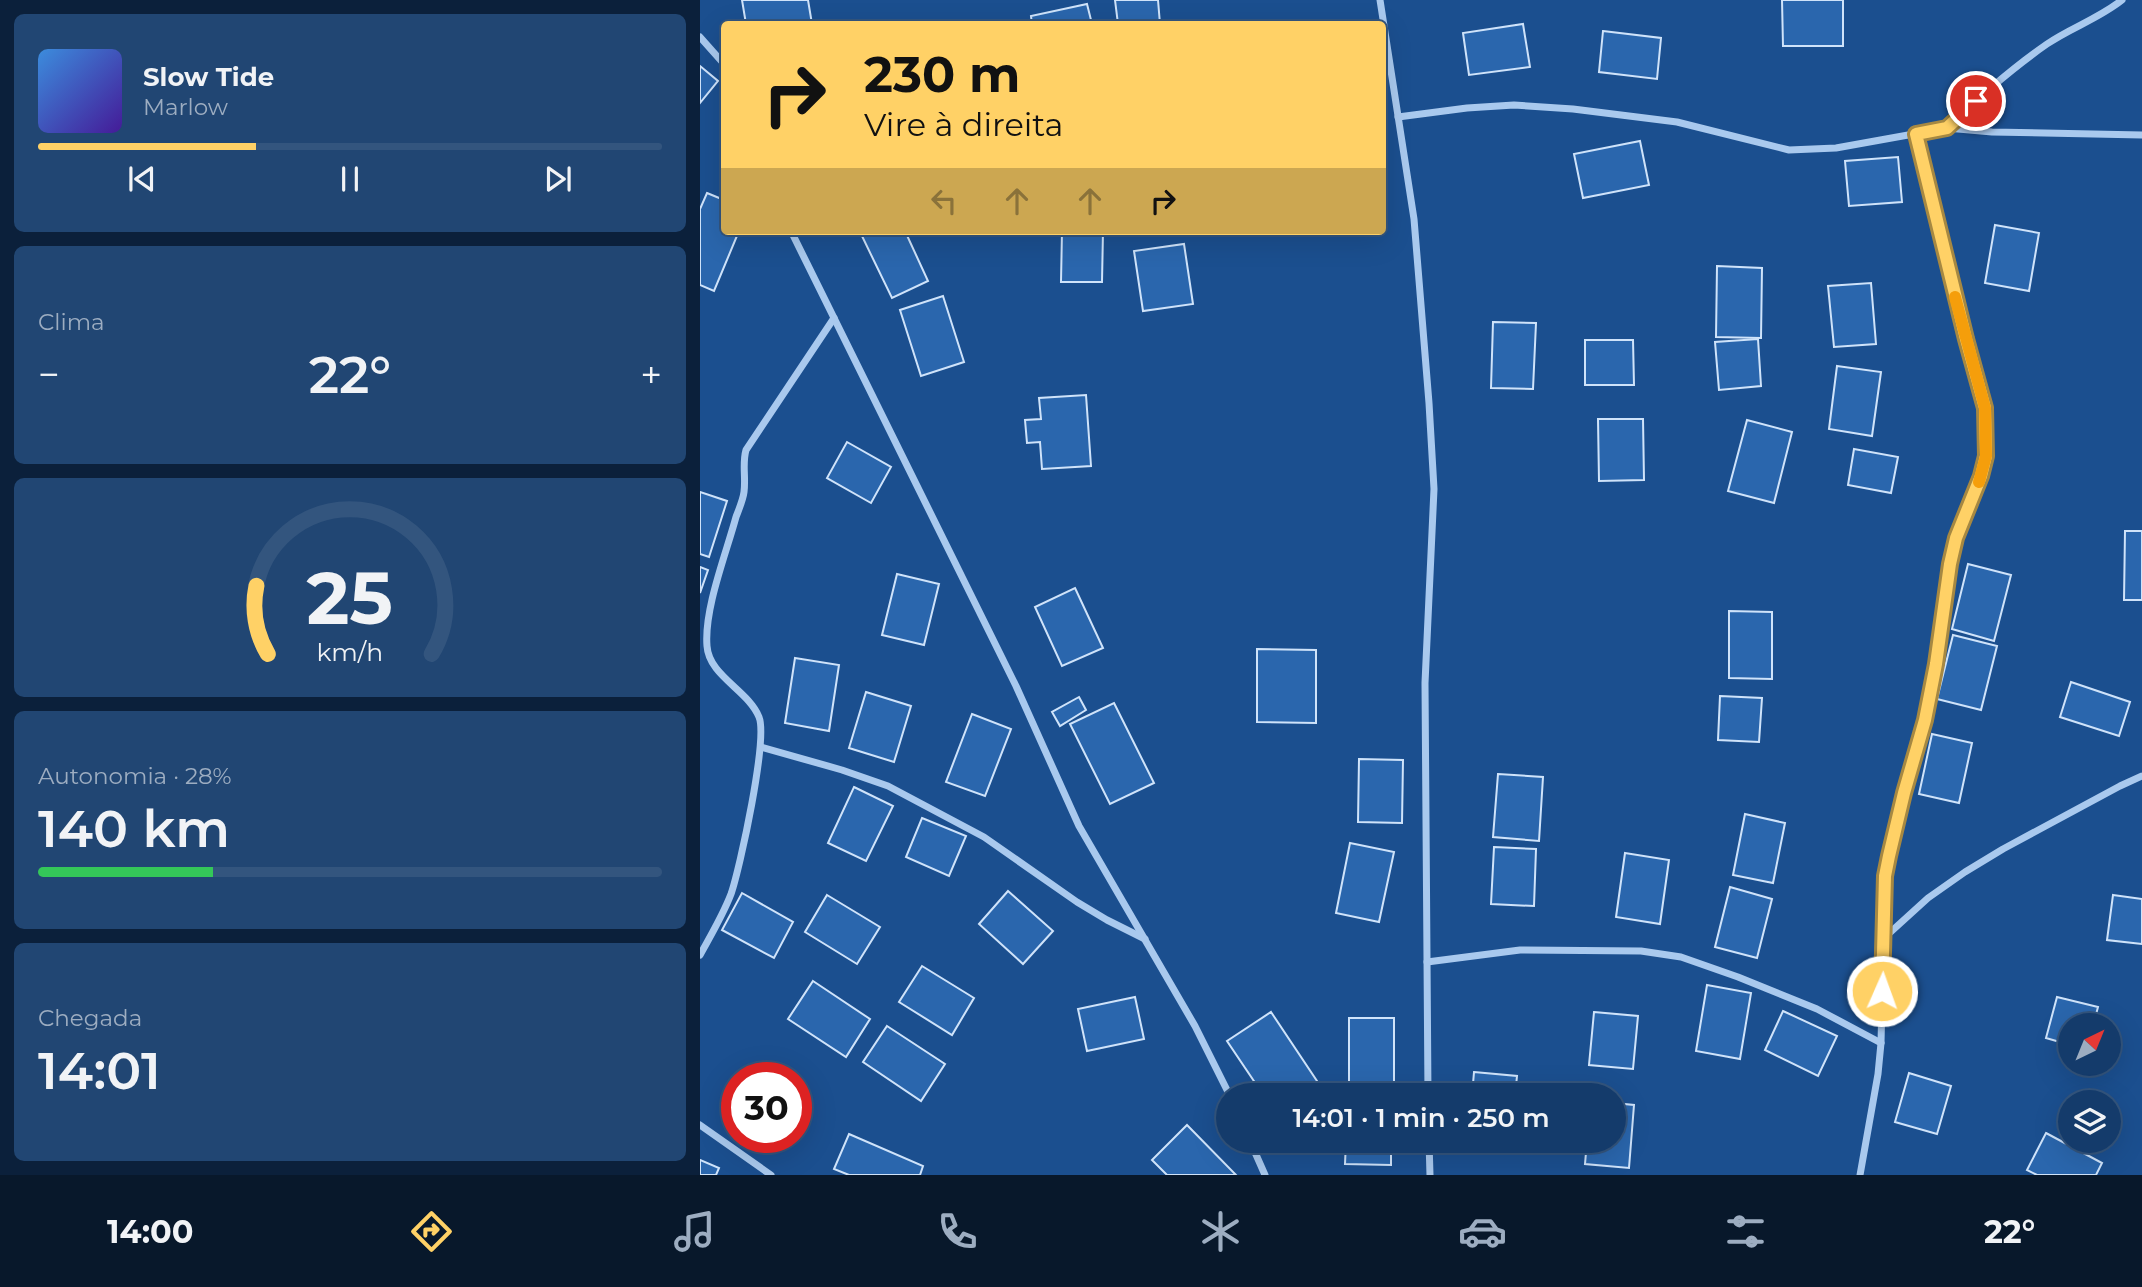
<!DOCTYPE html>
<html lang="pt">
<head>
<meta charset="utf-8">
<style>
  body { margin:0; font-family:Montserrat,sans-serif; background:#214673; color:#f1f3f6; height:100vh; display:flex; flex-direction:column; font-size:26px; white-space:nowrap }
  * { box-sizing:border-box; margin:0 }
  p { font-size:23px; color:#9dadc1 }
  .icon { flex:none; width:38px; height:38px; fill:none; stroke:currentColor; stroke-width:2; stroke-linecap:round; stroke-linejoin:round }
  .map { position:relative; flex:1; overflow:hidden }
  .side { display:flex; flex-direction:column; gap:14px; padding:14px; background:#0b203b; width:700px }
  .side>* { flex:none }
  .banner { position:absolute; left:21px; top:21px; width:665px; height:214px; border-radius:7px; box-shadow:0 7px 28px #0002,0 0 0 2px #33557e; background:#ffd166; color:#111; overflow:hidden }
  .needle { width:46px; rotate:43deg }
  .fabs { position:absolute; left:1358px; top:1013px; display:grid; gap:14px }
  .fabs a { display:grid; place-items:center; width:63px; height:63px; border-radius:50%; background:#143b6b; box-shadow:0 7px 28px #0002,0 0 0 2px #33557e; font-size:35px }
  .speed { position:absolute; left:21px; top:1062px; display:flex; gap:14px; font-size:35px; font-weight:700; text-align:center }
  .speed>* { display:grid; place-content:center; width:91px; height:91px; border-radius:50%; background:#143b6b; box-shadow:0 7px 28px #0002,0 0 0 2px #33557e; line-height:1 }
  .speed .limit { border:10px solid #d22; background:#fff; color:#111 }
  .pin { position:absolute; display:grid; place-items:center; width:60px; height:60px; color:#fff; margin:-30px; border:4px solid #fff; border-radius:50%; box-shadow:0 2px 7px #0007 }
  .me { position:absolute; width:77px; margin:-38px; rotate:2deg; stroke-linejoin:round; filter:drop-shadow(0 0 5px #0008) }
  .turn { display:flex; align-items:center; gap:24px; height:147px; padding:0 28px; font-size:32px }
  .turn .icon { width:91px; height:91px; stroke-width:2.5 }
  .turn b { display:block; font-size:49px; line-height:60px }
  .lanes { display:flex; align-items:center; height:66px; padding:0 28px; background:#0003; justify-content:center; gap:35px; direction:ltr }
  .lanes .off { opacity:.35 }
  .big { font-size:52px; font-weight:600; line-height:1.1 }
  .side .card { flex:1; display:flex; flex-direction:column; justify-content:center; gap:10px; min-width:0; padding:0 24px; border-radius:10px; background:#214673 }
  .side .dial { align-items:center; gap:0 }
  .dial svg { height:182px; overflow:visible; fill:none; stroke:#33557e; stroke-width:7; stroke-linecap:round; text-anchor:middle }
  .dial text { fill:#f1f3f6; stroke:none }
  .song { display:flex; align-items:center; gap:21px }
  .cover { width:84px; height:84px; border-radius:10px; background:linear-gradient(135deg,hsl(210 70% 55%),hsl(260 70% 35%)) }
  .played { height:7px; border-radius:4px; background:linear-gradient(90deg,#ffd166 35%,#33557e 35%) }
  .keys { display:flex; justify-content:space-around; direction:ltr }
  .heat { display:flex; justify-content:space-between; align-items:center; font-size:38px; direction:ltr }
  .charge { height:10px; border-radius:5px; background:linear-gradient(90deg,#34c759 28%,#33557e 0) }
  .trip { position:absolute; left:516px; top:1083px; width:410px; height:70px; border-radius:35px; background:#143b6b; box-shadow:0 7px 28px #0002,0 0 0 2px #33557e; font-weight:600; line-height:70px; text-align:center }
  .dock { display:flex; height:112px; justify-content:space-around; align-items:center; background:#08182b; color:#9dadc1 }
  .dock .icon { width:49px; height:49px }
  .dock .selected { color:#ffd166 }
  .dock b { font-size:32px; color:#f1f3f6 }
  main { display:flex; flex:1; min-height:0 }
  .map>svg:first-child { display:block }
  .building { fill:#2a66ad; stroke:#cfe3fa; stroke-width:2 }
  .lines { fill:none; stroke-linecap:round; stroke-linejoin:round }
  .street { stroke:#a9c9ee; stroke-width:7 }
  .route-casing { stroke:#a68842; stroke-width:18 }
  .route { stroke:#ffd166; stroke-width:12 }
  .slow { stroke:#f59e0b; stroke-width:12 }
</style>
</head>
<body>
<main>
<section class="side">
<div class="card">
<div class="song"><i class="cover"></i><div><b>Slow Tide</b><p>Marlow</p></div></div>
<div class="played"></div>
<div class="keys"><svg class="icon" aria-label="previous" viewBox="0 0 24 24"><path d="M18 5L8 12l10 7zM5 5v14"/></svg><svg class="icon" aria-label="pause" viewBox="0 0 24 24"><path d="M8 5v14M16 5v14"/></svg><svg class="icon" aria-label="next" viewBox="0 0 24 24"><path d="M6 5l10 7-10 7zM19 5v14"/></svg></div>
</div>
<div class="card"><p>Clima</p>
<div class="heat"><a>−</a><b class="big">22°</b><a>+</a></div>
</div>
<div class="card dial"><svg viewBox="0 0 100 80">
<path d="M14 69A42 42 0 1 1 86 69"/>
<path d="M14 69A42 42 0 0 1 9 39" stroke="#ffd166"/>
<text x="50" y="56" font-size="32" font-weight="700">25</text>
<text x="50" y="72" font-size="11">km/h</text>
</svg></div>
<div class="card"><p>Autonomia · 28%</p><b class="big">140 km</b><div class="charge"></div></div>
<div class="card"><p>Chegada</p><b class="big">14:01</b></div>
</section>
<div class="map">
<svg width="1442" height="1175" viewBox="0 0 1442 1175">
  <rect width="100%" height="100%" fill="#1b4f8f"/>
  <g class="building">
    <polygon points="42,0 108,0 112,24 46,24"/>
    <polygon points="415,0 458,0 460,24 418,24"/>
    <polygon points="1082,0 1143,0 1143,46 1083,46"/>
    <polygon points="387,4 392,24 332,24 331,16"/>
    <polygon points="823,24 830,67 769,75 763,33"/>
    <polygon points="903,31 961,38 957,79 899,72"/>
    <polygon points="0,66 18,81 0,103"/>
    <polygon points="940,141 949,185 883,198 874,154"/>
    <polygon points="1198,157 1202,202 1149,206 1145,161"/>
    <polygon points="7,193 24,200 24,231 39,231 14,291 0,285 0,209"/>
    <polygon points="1295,225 1339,233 1329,291 1285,283"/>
    <polygon points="167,231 205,231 228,281 192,298 161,234"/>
    <polygon points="362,231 403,231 402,282 361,282"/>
    <polygon points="484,244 493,304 443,311 434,251"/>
    <polygon points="1017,266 1062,268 1061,338 1016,337"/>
    <polygon points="1171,283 1176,344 1134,347 1128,286"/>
    <polygon points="243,296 264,362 221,376 200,310"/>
    <polygon points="793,322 836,323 833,389 791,388"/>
    <polygon points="1058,339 1061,386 1019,390 1015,342"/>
    <polygon points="885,340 933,340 934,385 885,385"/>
    <polygon points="1137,366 1181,372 1172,436 1129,429"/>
    <polygon points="386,395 391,466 342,469 340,442 327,443 325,420 341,419 339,398"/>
    <polygon points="898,419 943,419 944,480 899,481"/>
    <polygon points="1047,420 1092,432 1074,503 1028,491"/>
    <polygon points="147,442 191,467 171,503 127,478"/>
    <polygon points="1154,449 1198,457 1191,493 1148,485"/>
    <polygon points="0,492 27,501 9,557 0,554"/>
    <polygon points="1425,531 1442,531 1442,600 1424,600"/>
    <polygon points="1268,564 1311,575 1294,641 1252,629"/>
    <polygon points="0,567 8,570 0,593"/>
    <polygon points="197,574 239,584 224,645 182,635"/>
    <polygon points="375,588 403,648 362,666 335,607"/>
    <polygon points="1029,611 1072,612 1072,679 1029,678"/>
    <polygon points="1253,635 1297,646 1281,710 1237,699"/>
    <polygon points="557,649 616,650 616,723 557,722"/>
    <polygon points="95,658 139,665 129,731 85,723"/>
    <polygon points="1371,682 1430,702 1419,736 1360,717"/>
    <polygon points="166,692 211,706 194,762 149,748"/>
    <polygon points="1020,696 1062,698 1059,742 1018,740"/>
    <polygon points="379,697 386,710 360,726 352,712"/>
    <polygon points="414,703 454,783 410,804 370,724"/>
    <polygon points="272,714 311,729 285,796 246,782"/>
    <polygon points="1232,734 1272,743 1259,803 1219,794"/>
    <polygon points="659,759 703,760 702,823 658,822"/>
    <polygon points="798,774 843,777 839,841 793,837"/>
    <polygon points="154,787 193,806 166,861 128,843"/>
    <polygon points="1045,814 1085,823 1073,883 1033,875"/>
    <polygon points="222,818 266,836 249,876 206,857"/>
    <polygon points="650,843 694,852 679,922 636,913"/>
    <polygon points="794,847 836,849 834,906 791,904"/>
    <polygon points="925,853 969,860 960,924 916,917"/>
    <polygon points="1030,887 1072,899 1057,958 1015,947"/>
    <polygon points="308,891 353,931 323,964 279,924"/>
    <polygon points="42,893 93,922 74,958 22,930"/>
    <polygon points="127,895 180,927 157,964 105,932"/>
    <polygon points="1413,895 1442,899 1442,944 1407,940"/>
    <polygon points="222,966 274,998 252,1035 199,1002"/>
    <polygon points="113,981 170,1019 146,1057 88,1019"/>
    <polygon points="1007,985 1051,993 1040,1059 996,1051"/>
    <polygon points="435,997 444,1039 387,1051 378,1009"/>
    <polygon points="1357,997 1398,1007 1393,1026 1370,1026 1370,1045 1346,1038"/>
    <polygon points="1083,1011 1137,1036 1118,1076 1065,1050"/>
    <polygon points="571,1012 617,1081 595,1096 564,1096 527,1041"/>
    <polygon points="894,1012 938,1016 933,1069 889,1065"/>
    <rect x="649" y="1018" width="45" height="64"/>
    <polygon points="187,1026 245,1064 221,1101 163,1062"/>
    <polygon points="774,1072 817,1076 815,1096 772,1096"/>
    <polygon points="1209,1073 1251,1086 1237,1134 1195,1122"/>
    <polygon points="914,1103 934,1105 929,1168 885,1164 887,1141 914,1141"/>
    <polygon points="487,1125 536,1175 467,1175 452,1160"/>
    <polygon points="1346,1133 1402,1163 1396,1175 1337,1175 1327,1170"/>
    <polygon points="149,1134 223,1166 220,1175 149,1175 134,1169"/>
    <polygon points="646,1141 691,1141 691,1165 645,1164"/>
    <polygon points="0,1160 19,1168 16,1175 0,1175"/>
  </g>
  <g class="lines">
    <g class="street">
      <polyline points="680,0 714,219 729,403 734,489 725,683 728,1096"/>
      <polyline points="0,37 24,64"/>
      <polyline points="698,117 767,108 814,105 873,109 977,122 1089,150 1136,148 1247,128 1292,132 1442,135"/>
      <path d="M1247,128C1278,98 1311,69 1347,44C1372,27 1398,19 1422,0"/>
      <polyline points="91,231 316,686 379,826 495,1026 530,1096"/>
      <polyline points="61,747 142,770 188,786 284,837 377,902 407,920 445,939"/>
      <polyline points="1184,938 1228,898 1265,872 1303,849 1420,786 1442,776"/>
      <path d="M0,955C11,935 23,915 31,894C40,868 68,739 59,717C48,690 9,676 7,646C4,609 26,554 36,517C39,509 43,500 44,492C46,477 42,464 46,450L134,318"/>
      <polyline points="727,962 820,950 941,951 981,957 1038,977 1117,1009 1181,1043"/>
      <polyline points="0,1125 71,1175"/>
      <polyline points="550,1141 565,1175"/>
      <polyline points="729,1141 730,1175"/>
      <polyline points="1160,1175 1178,1074 1181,1043 1185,876 1204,793 1225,720 1236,665 1250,564 1256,538 1281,476 1286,456 1285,408 1266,339 1216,134"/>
    </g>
  </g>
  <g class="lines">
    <g class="route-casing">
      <polyline id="route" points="1182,991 1185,876 1189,856 1204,793 1225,720 1236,664 1250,564 1256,538 1281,476 1286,456 1285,408 1266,339 1216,134 1247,128 1276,101"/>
    </g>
    <use href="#route" class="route"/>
    <polyline class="slow" points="1255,297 1285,408 1286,456 1279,482"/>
  </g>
</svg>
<div class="fabs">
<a><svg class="needle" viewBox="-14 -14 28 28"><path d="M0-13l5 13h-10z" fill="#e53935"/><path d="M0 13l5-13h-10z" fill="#9dadc1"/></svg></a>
<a><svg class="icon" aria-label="layers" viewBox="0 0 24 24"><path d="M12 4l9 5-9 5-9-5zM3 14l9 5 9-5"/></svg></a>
</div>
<div class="speed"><div class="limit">30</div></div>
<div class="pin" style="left:1276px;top:101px;background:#d93025"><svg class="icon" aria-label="arrive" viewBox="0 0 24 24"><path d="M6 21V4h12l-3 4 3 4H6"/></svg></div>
<svg class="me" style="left:1182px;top:991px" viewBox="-20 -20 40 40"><circle r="17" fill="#ffd166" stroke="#fff" stroke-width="3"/><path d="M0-11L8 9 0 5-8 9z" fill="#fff"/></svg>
<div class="trip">14:01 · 1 min · 250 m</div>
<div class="banner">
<div class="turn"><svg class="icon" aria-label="right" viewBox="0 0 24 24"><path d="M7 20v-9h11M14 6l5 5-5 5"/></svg><div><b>230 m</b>Vire à direita</div></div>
<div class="lanes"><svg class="icon off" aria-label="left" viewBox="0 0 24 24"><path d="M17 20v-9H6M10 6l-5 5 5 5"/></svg><svg class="icon off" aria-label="ahead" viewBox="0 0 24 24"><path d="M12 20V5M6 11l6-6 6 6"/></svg><svg class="icon off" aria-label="ahead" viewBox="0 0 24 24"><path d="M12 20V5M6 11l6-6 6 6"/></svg><svg class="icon" aria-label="right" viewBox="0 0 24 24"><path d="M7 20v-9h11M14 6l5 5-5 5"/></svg></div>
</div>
</div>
</main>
<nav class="dock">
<b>14:00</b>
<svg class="icon selected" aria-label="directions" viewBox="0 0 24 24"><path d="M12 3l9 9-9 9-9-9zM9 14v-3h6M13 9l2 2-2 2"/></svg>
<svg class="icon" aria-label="music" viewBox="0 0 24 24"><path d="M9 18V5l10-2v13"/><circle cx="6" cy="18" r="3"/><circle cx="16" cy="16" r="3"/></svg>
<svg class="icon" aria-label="phone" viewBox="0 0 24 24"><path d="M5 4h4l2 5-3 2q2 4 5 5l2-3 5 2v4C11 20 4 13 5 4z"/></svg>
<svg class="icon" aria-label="climate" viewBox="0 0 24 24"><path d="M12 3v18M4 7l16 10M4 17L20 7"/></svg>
<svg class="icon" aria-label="car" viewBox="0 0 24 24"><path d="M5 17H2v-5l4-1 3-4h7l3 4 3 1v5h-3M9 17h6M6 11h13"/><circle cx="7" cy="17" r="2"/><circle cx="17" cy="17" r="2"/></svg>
<svg class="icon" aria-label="filters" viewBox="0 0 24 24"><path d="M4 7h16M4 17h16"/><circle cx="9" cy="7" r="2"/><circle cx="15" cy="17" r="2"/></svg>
<b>22°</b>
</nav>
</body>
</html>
